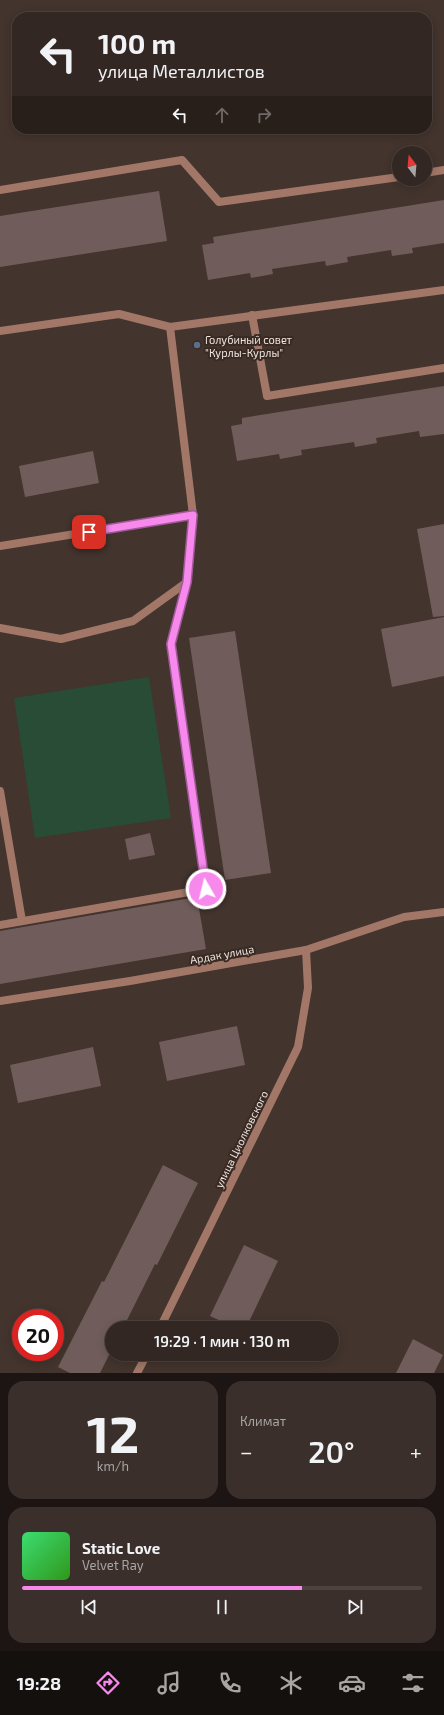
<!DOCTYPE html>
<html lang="ru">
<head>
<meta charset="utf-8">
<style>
  body { margin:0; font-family:"Exo 2",sans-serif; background:#3a2f2a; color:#f1f3f6; height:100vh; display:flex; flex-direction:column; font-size:15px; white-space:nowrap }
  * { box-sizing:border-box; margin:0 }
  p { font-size:13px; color:#a8a5a5 }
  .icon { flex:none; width:22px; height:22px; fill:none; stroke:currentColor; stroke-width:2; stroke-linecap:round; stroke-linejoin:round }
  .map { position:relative; height:1373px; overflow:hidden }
  .side { display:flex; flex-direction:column; gap:8px; padding:8px; background:#1c1513; flex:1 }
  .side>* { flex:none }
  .top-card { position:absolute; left:12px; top:12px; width:420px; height:122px; border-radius:16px; box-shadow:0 2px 10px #0003,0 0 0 1px #4d4440; background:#322722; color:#f1f3f6; overflow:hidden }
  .needle { width:26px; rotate:344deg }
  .buttons { position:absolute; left:392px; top:146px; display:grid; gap:8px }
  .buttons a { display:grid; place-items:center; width:40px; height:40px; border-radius:50%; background:#322722; box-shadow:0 2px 10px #0003,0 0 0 1px #4d4440; font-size:20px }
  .speed { position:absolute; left:12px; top:1309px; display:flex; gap:8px; font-size:20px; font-weight:700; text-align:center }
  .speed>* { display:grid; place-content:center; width:52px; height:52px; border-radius:50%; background:#322722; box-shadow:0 2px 10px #0003,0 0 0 1px #4d4440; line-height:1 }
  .speed .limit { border:6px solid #d22; background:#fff; color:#111 }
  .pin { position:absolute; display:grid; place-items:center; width:34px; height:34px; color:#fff; margin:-17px; border-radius:8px; box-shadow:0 2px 6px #0006 }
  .me { position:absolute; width:44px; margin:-22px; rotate:352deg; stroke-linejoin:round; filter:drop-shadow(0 0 3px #0008) }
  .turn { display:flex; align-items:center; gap:14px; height:84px; padding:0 20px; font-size:18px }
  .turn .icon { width:52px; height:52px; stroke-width:2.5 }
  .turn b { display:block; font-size:28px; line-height:34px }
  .lanes { display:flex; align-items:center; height:38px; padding:0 20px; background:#0003; justify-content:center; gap:20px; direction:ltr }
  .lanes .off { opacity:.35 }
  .big { font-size:30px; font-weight:600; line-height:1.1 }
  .side .card { flex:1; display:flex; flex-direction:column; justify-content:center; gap:6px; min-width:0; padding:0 14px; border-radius:16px; background:#3a2f2a }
  .side .dial { align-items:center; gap:0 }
  .dial b { font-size:52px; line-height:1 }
  .song { display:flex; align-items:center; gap:12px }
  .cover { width:48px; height:48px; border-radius:6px; background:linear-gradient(135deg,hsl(140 70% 55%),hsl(110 70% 35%)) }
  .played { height:4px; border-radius:2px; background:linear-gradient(90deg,#f788ec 70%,#4d4440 70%) }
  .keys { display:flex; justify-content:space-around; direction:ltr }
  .heat { display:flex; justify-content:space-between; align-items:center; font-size:22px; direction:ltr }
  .side .tiles { flex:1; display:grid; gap:8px; grid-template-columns:1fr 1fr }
  .card:last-child { grid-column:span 2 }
  .trip { position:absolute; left:105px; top:1321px; width:234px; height:40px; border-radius:20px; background:#322722; box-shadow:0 2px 10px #0003,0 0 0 1px #4d4440; font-weight:600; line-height:40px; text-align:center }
  .tabs { display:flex; height:64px; justify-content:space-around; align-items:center; background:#14100e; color:#a8a5a5 }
  .tabs .icon { width:28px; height:28px }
  .tabs .active { color:#f788ec }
  .tabs b { font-size:18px; color:#f1f3f6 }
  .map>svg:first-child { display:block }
  .green { fill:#294c36 }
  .building { fill:#705d5b }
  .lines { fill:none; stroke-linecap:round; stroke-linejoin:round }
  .lane { stroke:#a27768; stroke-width:8 }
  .street { stroke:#a27768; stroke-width:8 }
  .route-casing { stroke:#a15899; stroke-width:10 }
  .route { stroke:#f788ec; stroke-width:7 }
  .service-dot { fill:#5c6f8a; stroke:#392a23; stroke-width:1.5 }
  .labels { text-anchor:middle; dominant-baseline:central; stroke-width:4; stroke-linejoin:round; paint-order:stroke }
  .poi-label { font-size:11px; fill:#efe5e1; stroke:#392a23; text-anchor:start }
  .street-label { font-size:11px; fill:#efe5e1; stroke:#392a23 }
</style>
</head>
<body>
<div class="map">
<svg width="444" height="1373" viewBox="0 0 444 1373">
  <rect width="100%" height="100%" fill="#43342d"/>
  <polygon class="green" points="149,677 171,818 35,838 14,698"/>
  <g class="building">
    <polygon points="159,191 167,241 0,267 0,216"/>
    <polygon points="444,200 444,243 412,248 413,253 392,256 391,250 347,257 348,262 326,266 325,261 272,269 273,274 251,278 250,273 208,280 202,245 214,243 213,237"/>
    <polygon points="444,386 444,434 420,437 419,431 376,438 377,443 355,447 354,442 301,450 302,455 280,459 279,454 237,461 231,426 242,424 242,418"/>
    <polygon points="93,451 99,483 25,497 19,466"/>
    <polygon points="444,524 444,616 433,617 417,529"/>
    <polygon points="444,617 444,676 392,687 381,629"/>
    <polygon points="235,631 271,873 225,880 189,638"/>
    <polygon points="150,833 155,855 129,860 125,839"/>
    <polygon points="197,897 206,949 0,984 0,931"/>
    <polygon points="237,1026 245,1065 167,1081 159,1042"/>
    <polygon points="93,1047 101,1086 18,1103 10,1065"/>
    <polygon points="163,1165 198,1183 157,1265 155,1264 123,1328 112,1328 112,1349 100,1373 70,1373 58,1367 102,1281 104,1282"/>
    <polygon points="244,1245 278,1261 246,1328 236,1328 210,1316"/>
    <polygon points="413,1339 443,1355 434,1373 396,1373"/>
  </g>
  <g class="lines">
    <g class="lane">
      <polyline points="425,173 444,170"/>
      <polyline points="0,190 182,160 219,202 399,177"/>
      <polyline points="252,315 267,396 444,368"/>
      <polyline points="0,628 61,639 133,621 187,582"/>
      <polyline points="0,791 22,921"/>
      <polyline points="0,925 206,889 171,644 187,582 193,515"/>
    </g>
    <g class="street">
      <polyline points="0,331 119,314 170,327 444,290"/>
      <polyline points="0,546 193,515 170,327"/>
      <polyline points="0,1001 130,981 306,950 404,917 444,912"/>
      <polyline points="160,1328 298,1047 308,988 306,950"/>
      <polyline points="137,1373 147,1354"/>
    </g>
  </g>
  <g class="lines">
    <g class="route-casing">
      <polyline id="route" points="89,532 193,515 187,582 171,644 206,889"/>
    </g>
    <use href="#route" class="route"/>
  </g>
  <circle class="service-dot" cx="197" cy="345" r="4"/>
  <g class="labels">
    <g class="poi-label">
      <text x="205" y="339">Голубиный совет<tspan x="205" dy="13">"Курлы-Курлы"</tspan></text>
    </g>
    <g class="street-label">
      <text transform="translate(222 954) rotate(-10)">Ардак улица</text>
      <text transform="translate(241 1139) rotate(-64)">улица Циолковского</text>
    </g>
  </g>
</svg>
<div class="buttons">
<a><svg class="needle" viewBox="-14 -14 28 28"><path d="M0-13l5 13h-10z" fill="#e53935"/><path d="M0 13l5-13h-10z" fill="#a8a5a5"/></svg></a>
</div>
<div class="speed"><div class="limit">20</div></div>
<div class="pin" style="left:89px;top:532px;background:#d93025"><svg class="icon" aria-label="arrive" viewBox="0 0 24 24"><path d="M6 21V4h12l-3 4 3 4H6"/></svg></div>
<svg class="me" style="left:206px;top:889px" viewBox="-20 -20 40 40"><circle r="17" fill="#f788ec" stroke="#fff" stroke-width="3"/><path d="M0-11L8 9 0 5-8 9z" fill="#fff"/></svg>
<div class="trip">19:29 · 1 мин · 130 m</div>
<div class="top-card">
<div class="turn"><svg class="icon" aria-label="left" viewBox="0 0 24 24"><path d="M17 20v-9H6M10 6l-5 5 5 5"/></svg><div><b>100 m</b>улица Металлистов</div></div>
<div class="lanes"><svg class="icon" aria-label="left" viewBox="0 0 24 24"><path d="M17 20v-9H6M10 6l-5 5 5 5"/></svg><svg class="icon off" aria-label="ahead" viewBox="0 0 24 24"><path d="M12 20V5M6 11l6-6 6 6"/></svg><svg class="icon off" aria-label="right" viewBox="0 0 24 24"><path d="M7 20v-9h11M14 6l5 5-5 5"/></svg></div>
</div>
</div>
<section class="side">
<div class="tiles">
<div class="card dial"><b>12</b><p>km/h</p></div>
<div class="card"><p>Климат</p>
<div class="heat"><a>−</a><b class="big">20°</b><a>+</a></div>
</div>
<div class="card">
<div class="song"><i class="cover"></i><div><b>Static Love</b><p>Velvet Ray</p></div></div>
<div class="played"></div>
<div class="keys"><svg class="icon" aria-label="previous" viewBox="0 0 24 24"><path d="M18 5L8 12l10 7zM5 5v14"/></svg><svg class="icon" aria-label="pause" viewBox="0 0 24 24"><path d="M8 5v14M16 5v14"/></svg><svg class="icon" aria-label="next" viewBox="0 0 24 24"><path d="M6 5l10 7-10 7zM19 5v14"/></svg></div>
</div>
</div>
</section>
<nav class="tabs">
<b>19:28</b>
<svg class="icon active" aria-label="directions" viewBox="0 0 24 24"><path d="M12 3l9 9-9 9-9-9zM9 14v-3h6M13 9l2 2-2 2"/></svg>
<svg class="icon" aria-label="music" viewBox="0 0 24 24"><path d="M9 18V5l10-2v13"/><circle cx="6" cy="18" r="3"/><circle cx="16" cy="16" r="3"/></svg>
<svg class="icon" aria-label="phone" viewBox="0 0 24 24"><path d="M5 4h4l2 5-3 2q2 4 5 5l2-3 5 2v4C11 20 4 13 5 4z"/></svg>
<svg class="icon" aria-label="climate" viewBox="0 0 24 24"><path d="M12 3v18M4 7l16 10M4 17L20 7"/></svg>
<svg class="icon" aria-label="car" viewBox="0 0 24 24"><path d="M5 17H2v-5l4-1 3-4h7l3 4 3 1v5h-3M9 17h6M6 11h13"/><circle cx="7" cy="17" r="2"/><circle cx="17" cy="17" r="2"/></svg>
<svg class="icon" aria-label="filters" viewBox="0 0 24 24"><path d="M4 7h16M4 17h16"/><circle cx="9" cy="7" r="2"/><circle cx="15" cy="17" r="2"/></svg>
</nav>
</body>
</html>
